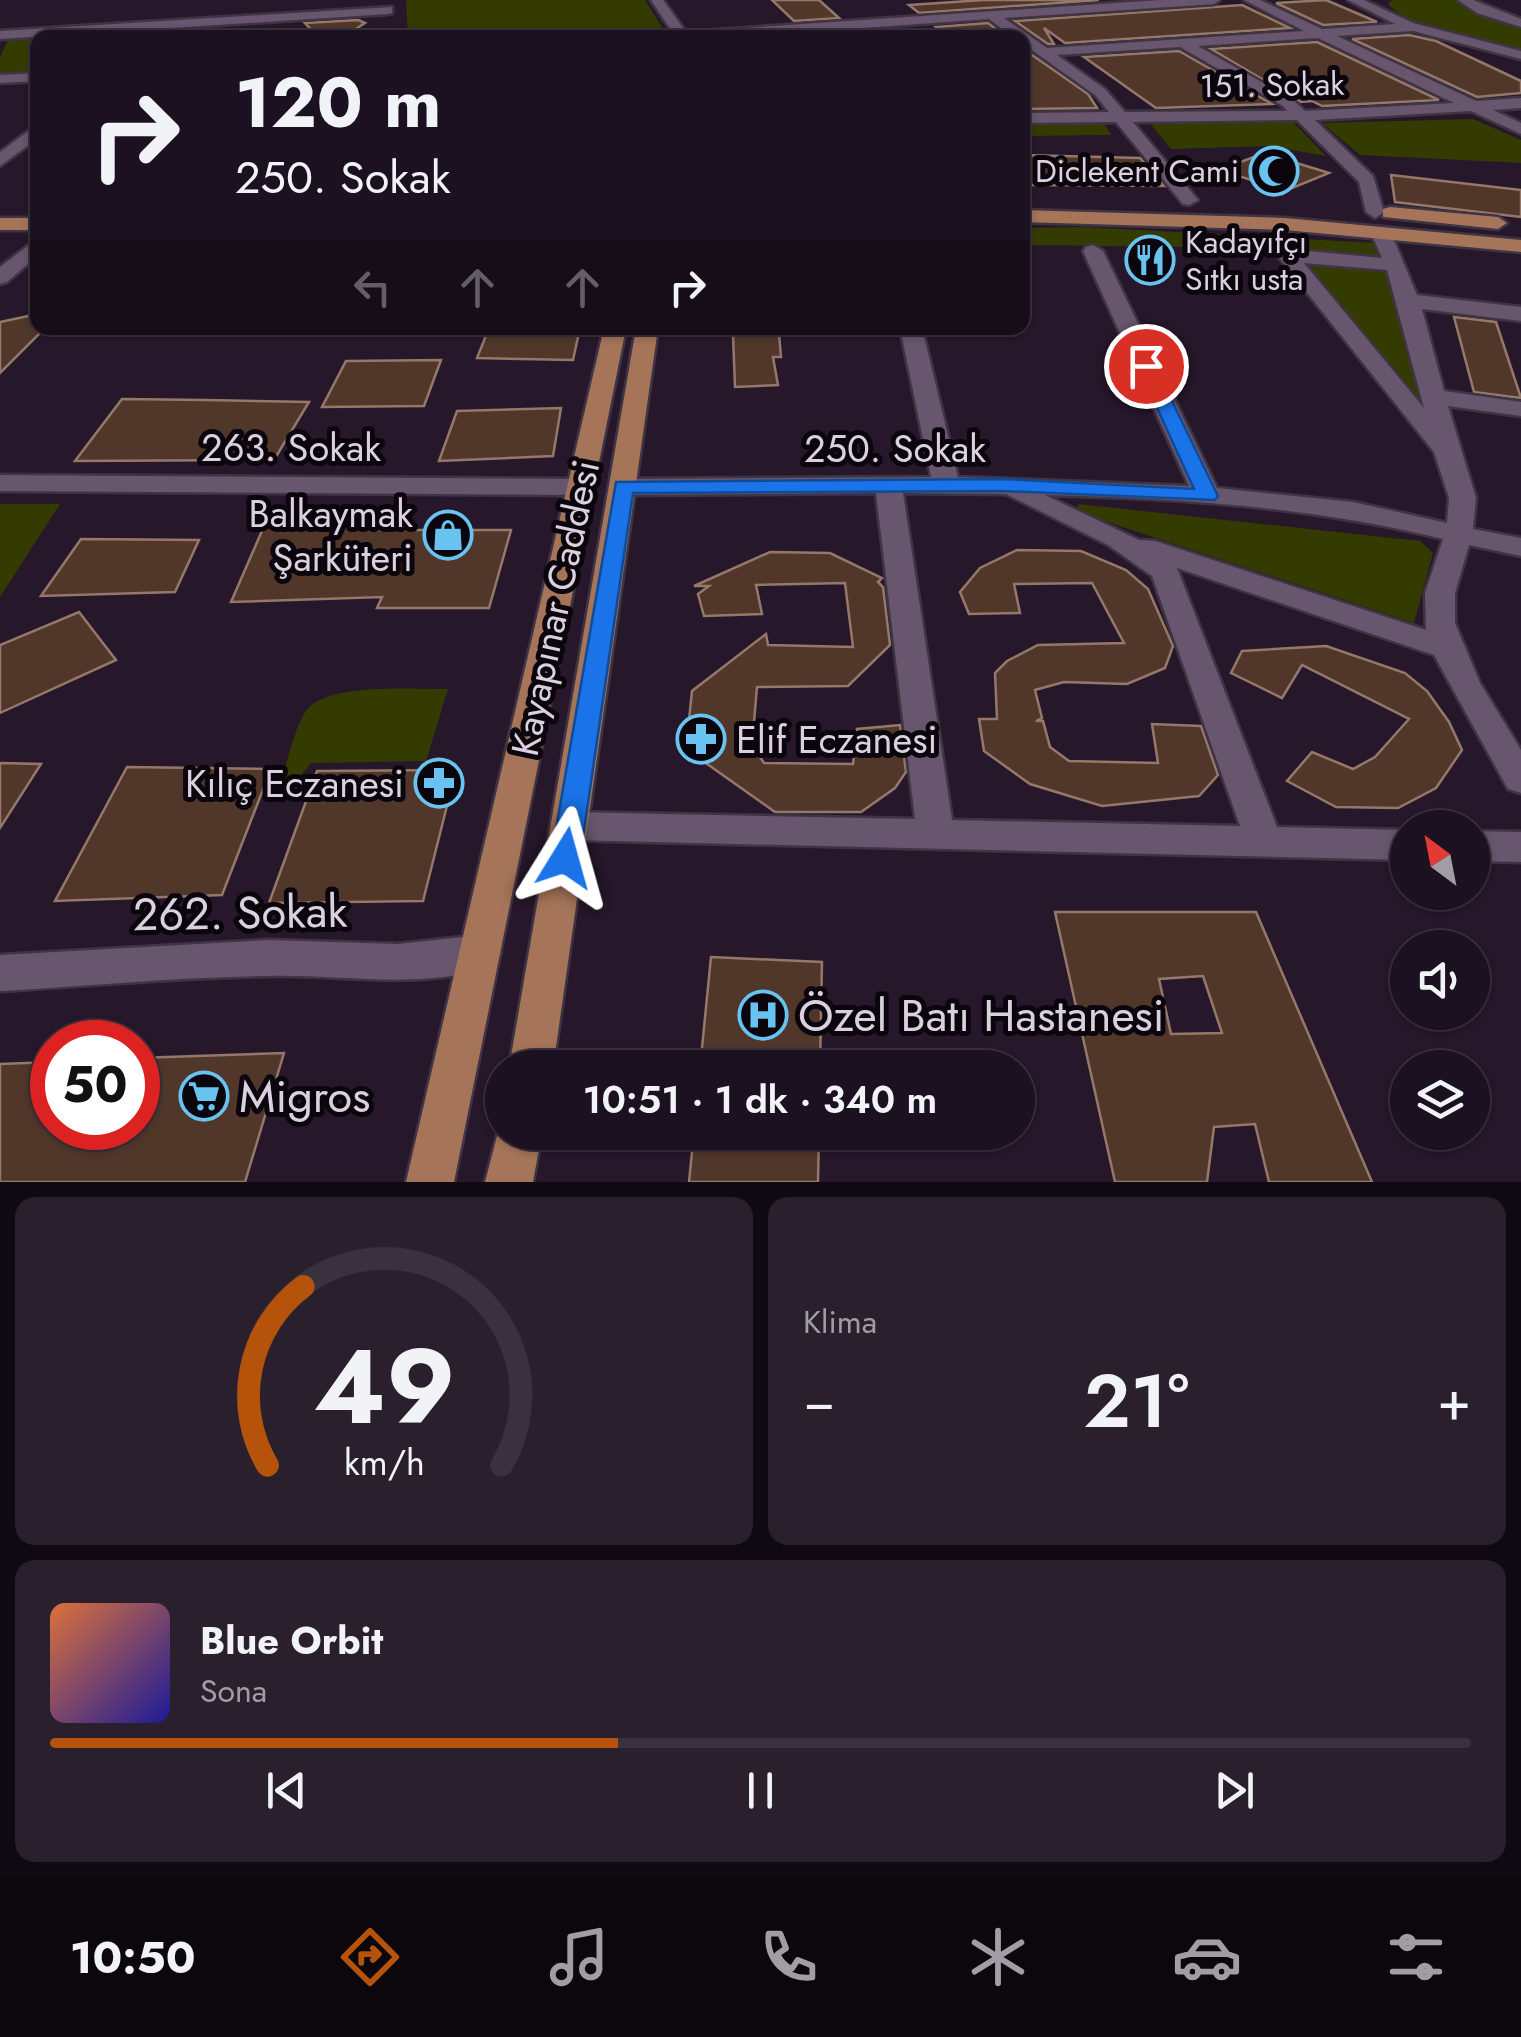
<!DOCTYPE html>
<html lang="tr">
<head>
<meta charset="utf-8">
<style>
  body { margin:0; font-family:Jost,sans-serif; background:#291f2d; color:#f1f3f6; height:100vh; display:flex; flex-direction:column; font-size:38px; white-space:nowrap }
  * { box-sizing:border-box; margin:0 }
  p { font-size:32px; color:#a09da5 }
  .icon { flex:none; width:55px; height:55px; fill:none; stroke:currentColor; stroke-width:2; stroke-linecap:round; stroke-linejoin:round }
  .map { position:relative; height:1182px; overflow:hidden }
  .panel { display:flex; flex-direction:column; gap:15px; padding:15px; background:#0f0912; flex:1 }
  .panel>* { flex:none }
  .top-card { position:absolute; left:30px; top:30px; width:1000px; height:305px; border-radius:20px; box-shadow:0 2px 8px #0004,0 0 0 2px #3a313e; background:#1c1120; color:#f1f3f6; overflow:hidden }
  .needle { width:65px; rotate:328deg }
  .buttons { position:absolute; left:1390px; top:810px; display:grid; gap:20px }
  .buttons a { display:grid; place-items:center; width:100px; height:100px; border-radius:50%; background:#1c1120; box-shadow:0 2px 8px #0004,0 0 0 2px #3a313e; font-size:50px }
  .speed { position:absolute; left:30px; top:1020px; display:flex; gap:20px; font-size:50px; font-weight:700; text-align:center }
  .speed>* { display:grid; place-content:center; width:130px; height:130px; border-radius:50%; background:#1c1120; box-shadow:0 2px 8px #0004,0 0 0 2px #3a313e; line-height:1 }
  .speed .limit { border:15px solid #d22; background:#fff; color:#111 }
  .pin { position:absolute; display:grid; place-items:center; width:85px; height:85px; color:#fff; margin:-42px; border:5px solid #fff; border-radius:50%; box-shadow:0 2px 10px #0007 }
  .me { position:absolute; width:110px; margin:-55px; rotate:8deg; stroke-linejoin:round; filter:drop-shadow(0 0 8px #0008) }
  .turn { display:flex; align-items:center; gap:35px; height:210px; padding:0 40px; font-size:45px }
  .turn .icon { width:130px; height:130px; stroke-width:2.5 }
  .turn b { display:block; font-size:70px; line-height:85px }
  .lanes { display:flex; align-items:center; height:95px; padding:0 40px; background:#0003; justify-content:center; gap:50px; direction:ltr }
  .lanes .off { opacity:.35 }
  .big { font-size:75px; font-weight:600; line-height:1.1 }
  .panel .tile { flex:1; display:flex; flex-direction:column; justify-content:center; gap:15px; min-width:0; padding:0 35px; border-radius:20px; background:#291f2d }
  .panel .dial { align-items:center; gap:0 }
  .dial svg { height:260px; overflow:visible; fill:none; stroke:#3a313e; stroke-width:7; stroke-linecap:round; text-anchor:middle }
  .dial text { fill:#f1f3f6; stroke:none }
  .song { display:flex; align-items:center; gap:30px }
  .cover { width:120px; height:120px; border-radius:15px; background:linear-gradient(135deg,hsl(20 70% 55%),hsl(240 70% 35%)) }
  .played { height:10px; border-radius:5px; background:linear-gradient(90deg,#b45309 40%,#3a313e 40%) }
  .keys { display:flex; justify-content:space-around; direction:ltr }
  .heat { display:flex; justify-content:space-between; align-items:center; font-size:55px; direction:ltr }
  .panel .tiles { flex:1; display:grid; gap:15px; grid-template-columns:1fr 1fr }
  .tile:last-child { grid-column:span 2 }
  .trip { position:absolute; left:485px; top:1050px; width:550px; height:100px; border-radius:50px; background:#1c1120; box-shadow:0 2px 8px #0004,0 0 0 2px #3a313e; font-weight:600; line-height:100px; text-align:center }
  .tabs { display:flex; height:160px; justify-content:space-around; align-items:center; background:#0b070d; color:#a09da5 }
  .tabs .icon { width:70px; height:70px }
  .tabs .on { color:#b45309 }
  .tabs b { font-size:45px; color:#f1f3f6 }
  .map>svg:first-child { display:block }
  .green { fill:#343b00 }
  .building { fill:#50372a; stroke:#95786a; stroke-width:2.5; fill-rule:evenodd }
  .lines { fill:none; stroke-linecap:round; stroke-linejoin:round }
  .minor-casing { stroke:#3f3443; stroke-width:5 }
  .major-casing { stroke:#3f3443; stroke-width:5 }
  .minor { fill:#67566d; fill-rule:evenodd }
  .major { fill:#a57459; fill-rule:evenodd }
  .route { fill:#1a73e8; stroke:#114b97; stroke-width:2.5 }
  .labels { text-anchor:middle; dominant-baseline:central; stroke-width:10; stroke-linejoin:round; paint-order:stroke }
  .far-street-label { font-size:32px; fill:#dbd1de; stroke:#0b060d }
  .far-poi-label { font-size:32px; fill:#dbd1de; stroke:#0b060d; text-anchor:end }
  .street-label { font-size:38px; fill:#dbd1de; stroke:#0b060d }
  .poi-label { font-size:38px; fill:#dbd1de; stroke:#0b060d; text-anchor:end }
  .near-street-label { font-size:45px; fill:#dbd1de; stroke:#0b060d }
  .near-poi-label { font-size:45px; fill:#dbd1de; stroke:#0b060d; text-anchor:start }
</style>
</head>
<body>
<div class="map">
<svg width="1521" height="1182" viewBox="0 0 1521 1182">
  <rect width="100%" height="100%" fill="#26172a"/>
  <g class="green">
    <polygon points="406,0 645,0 665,32 582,38 408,37"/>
    <path d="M1392,0H1455L1475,12L1521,25V52C1485,43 1412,32 1388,4Z"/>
    <polygon points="105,32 102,37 38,38 37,72 0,73 0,57 9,38"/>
    <polygon points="1473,119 1521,140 1521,163 1360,155 1322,123"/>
    <polygon points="1103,121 1111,135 1023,136 1022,122"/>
    <polygon points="1149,122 1293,122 1326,156 1270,146 1171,149"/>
    <polygon points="1083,227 1377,243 1384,258 1265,248 1023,245 1022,228"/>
    <polygon points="1299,259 1388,267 1422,402 1415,402"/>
    <polygon points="0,504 60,504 0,597"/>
    <polygon points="1078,504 1420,541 1433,553 1414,623 1077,512"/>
    <path d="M448,689L426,761L311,763L296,781L281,782C288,760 293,734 304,714C322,681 414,690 448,689Z"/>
  </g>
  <g class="building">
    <polygon points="772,0 819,0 839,18 794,21"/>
    <polygon points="983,0 1099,0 919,13 909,5"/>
    <polygon points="1326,0 1361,15 1377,22 1323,25 1276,3"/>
    <polygon points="1242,5 1290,28 1065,43 1044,28 1054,44 1048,44 1015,21"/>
    <polygon points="358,20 365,23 343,37 318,37 305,23"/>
    <polygon points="988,23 1005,36 949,38 936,27"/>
    <polygon points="1409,35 1436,41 1521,81 1521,93 1477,97 1352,39"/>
    <polygon points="1317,42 1439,100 1322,106 1312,101 1301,102 1211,49"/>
    <polygon points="1022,48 1088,94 1097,108 1022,109"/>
    <polygon points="1179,51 1272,104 1156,108 1084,57"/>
    <polygon points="1264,153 1329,173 1285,191 1220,170"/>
    <polygon points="1022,155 1140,158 1164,186 1022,185"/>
    <polygon points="1391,175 1521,190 1521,217 1395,202"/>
    <polygon points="28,316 38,319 38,328 45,328 0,373 0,322"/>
    <polygon points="1454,317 1496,322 1521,398 1474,392"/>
    <polygon points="489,328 580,328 573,360 477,358"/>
    <polygon points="779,334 781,357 773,357 778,385 735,387 733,335"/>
    <polygon points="441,360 424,406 322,407 346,361"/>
    <polygon points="122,399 205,400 309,402 274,460 75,461"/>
    <polygon points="561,408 553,456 439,461 457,411"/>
    <polygon points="373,520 370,530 511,530 489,608 377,608 382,597 231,602 265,524"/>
    <polygon points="81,539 199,540 175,592 41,596"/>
    <polygon points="1017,550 1081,551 1126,570 1148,589 1173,646 1165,668 1127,684 1064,682 1035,690 1042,718 1036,721 1043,721 1050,747 1069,761 1158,763 1152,724 1201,726 1218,775 1199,796 1102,806 1030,784 984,751 979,719 997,719 995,673 1007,661 1038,645 1124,643 1092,583 1014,584 1020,613 969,614 960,592 980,568"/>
    <polygon points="770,552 830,553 882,578 878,582 883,587 890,645 848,686 757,687 752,745 764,763 853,764 857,729 900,725 906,772 895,788 861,812 775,812 686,749 692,691 766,634 768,645 853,647 845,583 756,585 762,614 704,616 698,594 709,586 694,586"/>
    <polygon points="79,612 116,660 0,713 0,645"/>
    <polygon points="1326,646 1405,673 1427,691 1449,722 1462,750 1436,788 1398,808 1336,807 1287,781 1312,752 1353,769 1375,757 1409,719 1302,665 1282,698 1231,673 1242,651"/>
    <polygon points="0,763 41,764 0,828"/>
    <polygon points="127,767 271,769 222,895 55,901"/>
    <polygon points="456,770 423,901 269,903 317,771"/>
    <path d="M1055,912H1256L1372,1182H1269L1255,1124L1214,1127L1207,1182H1115ZM1203,976L1222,1033L1171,1034L1159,979Z"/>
    <polygon points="711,957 822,962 820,1068 700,1068"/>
    <polygon points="284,1053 245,1182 0,1182 0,1064 52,1062 52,1128 138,1128 138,1058"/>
    <polygon points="694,1132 819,1132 818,1182 689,1182"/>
  </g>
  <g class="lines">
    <g class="minor-casing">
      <g id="minor">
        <path d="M651,0H663L686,32L1160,0H1220L1214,4L1004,18L1047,48L1304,31L1244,0H1260L1322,29L1395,24L1348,0H1364L1413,23L1521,51V59L1413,31L1337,36L1476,101L1521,98V108L1493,110L1521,123V134L1471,111L1315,120L1373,176L1384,212L1375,218L1366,212L1359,182L1297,120L1133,122L1198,200L1189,205L1183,204L1116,122L1022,123V113L1109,112L1095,95L1022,43V38H1014L989,19L724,38H652L673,33ZM1318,38L1454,103L1305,111L1293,100L1198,46ZM1180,47L1283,106L1287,111L1125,112L1105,89L1057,55Z"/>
        <polygon points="1458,0 1473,0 1521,19 1521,27 1477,13"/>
        <polygon points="392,7 392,13 388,14 0,39 0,31"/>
        <polygon points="38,73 38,81 0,83 0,75"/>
        <polygon points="38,124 38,138 0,166 0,152"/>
        <path d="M1381,227L1391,233L1417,295L1521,307V321L1422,309L1444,391L1521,402V416L1448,406L1476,498L1473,529L1521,538V556L1469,545L1455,593V623L1480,683L1521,750V793L1508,789L1434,655L1177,568L1277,827L1408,830V860L570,840L557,836L551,826L557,816L570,812L915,819L876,493L623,495L610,487L623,479L931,477L900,328H922L958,477L1189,486L1083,251L1086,247L1093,245L1103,251L1217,488L1353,502L1447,523L1449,498L1434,452L1277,255L1287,249L1382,258L1371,233ZM1304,263L1387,270L1424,408ZM903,493L1006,494L1108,545L1152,576L1240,826L952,820ZM1045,495C1179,498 1313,507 1443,539L1425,593L1426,630L1155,541L1139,540Z"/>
        <polygon points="38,238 38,255 7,282 0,284 0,267"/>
        <polygon points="0,475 581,479 594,487 581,495 0,491"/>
        <polygon points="1472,831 1521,832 1521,862 1472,861"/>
        <path d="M481,935L495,941L501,953L495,965C424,991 342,974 267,976C178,977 89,986 0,991V955L268,940L398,944Z"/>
      </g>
    </g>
    <g class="major-casing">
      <g id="major">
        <polygon points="1390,207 1498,217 1507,223 1498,229 1383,217 1383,209"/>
        <polygon points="1022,210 1285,218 1521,240 1521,252 1285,230 1022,222"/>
        <rect x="0" y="218" width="38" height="12"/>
        <polygon points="604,328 626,328 454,1182 406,1182"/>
        <polygon points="636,328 658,328 553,1068 509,1068"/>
        <polygon points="502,1117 502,1132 542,1132 533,1182 485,1182"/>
      </g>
    </g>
    <use href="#minor" class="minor"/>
    <use href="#major" class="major"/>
  </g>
  <polygon class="route" points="1146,361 1155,366 1218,496 1215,500 1002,491 633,493 580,858 575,866 565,869 555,866 551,858 616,482 1002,479 1194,489 1138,366"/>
  <defs>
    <g id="mosque-ring" transform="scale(2.5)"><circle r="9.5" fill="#0b060d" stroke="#69c3f1" stroke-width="1.5"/><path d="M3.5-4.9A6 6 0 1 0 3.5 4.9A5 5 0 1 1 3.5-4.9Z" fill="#69c3f1"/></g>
    <g id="restaurant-ring" transform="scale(2.5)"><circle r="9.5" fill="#0b060d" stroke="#69c3f1" stroke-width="1.5"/><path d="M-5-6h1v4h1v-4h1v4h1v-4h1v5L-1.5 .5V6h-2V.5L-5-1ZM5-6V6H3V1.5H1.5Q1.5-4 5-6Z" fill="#69c3f1"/></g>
    <g id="shop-ring" transform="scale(2.5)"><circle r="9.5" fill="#0b060d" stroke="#69c3f1" stroke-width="1.5"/><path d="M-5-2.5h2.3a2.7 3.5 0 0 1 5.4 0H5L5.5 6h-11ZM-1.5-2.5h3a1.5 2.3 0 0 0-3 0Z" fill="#69c3f1"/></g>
    <g id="pharmacy-ring" transform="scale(2.5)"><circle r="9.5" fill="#0b060d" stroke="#69c3f1" stroke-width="1.5"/><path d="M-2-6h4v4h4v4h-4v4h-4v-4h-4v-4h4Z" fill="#69c3f1"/></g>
    <g id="hospital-ring" transform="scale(2.5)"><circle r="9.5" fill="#0b060d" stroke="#69c3f1" stroke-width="1.5"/><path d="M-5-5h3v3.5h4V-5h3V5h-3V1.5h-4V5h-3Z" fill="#69c3f1"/></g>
    <g id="supermarket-ring" transform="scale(2.5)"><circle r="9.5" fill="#0b060d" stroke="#69c3f1" stroke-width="1.5"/><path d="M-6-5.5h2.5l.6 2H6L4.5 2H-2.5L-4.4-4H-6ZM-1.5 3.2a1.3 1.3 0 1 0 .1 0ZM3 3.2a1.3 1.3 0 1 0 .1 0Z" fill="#69c3f1"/></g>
  </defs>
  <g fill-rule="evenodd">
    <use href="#mosque-ring" x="1274" y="171"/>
    <use href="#restaurant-ring" x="1150" y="260"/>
    <use href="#shop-ring" x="448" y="535"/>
    <use href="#pharmacy-ring" x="701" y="739"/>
    <use href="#pharmacy-ring" x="439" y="783"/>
    <use href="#hospital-ring" x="763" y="1015"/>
    <use href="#supermarket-ring" x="204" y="1096"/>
  </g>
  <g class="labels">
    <g class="far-street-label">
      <text transform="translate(1272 85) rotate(-1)">151. Sokak</text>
    </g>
    <g class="far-poi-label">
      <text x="1239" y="171">Diclekent Cami</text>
      <text x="1185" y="242" text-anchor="start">Kadayıfçı<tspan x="1185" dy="37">Sıtkı usta</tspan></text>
    </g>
    <g class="street-label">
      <text x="291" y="447">263. Sokak</text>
      <text x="895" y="448">250. Sokak</text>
      <text transform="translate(555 608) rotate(-78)">Kayapınar Caddesi</text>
    </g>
    <g class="poi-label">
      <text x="413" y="513">Balkaymak<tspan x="413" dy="44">Şarküteri</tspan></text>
      <text x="736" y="739" text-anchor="start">Elif Eczanesi</text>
      <text x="404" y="783">Kılıç Eczanesi</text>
    </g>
    <g class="near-street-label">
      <text transform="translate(240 913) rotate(-1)">262. Sokak</text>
    </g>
    <g class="near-poi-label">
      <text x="798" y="1015">Özel Batı Hastanesi</text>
      <text x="239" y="1096">Migros</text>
    </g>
  </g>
</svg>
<div class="buttons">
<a><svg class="needle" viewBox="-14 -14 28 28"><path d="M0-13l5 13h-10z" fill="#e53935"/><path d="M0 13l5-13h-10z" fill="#a09da5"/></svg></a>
<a><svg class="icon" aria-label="sound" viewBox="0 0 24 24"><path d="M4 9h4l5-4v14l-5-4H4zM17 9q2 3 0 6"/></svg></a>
<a><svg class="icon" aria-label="layers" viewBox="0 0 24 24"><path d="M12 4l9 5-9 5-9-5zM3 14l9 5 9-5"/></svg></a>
</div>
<div class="speed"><div class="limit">50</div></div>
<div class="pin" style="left:1146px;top:366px;background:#d93025"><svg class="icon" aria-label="arrive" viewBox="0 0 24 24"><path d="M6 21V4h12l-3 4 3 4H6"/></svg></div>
<svg class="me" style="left:565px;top:858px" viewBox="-20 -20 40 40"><path d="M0-17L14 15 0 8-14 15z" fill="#1a73e8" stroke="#fff" stroke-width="4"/></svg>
<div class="trip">10:51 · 1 dk · 340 m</div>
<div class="top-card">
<div class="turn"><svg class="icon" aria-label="right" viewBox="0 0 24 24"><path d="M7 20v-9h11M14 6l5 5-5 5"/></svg><div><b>120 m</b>250. Sokak</div></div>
<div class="lanes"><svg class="icon off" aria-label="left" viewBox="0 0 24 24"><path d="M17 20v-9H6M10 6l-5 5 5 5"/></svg><svg class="icon off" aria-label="ahead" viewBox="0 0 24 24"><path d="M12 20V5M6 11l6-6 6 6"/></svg><svg class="icon off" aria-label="ahead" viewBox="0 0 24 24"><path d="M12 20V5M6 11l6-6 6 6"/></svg><svg class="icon" aria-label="right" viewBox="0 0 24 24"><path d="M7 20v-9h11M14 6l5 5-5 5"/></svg></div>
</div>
</div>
<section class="panel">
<div class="tiles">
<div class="tile dial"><svg viewBox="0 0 100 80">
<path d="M14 69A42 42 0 1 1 86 69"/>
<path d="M14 69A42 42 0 0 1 25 14" stroke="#b45309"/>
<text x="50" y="56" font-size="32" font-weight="700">49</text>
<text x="50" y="72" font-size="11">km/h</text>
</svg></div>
<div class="tile"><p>Klima</p>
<div class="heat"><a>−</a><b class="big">21°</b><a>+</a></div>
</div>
<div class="tile">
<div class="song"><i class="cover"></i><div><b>Blue Orbit</b><p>Sona</p></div></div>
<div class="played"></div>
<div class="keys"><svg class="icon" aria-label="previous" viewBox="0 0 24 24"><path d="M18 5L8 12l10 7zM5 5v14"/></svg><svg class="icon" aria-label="pause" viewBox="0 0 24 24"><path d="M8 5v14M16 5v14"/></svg><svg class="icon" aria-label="next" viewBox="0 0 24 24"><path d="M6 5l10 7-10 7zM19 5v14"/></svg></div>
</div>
</div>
</section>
<nav class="tabs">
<b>10:50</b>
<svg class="icon on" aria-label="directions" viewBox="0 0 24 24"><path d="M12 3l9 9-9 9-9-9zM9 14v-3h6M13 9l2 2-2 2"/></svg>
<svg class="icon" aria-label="music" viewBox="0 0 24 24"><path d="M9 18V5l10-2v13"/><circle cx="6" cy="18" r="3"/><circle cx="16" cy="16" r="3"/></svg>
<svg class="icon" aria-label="phone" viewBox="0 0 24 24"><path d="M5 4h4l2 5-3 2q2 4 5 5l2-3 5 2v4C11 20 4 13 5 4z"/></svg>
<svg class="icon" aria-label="climate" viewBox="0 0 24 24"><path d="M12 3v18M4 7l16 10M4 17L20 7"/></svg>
<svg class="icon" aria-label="car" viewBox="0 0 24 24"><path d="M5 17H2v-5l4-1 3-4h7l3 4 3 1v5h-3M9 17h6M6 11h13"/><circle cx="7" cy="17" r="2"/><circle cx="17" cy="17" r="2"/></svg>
<svg class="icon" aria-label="filters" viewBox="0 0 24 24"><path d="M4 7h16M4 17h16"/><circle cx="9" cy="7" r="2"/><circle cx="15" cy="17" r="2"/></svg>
</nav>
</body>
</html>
